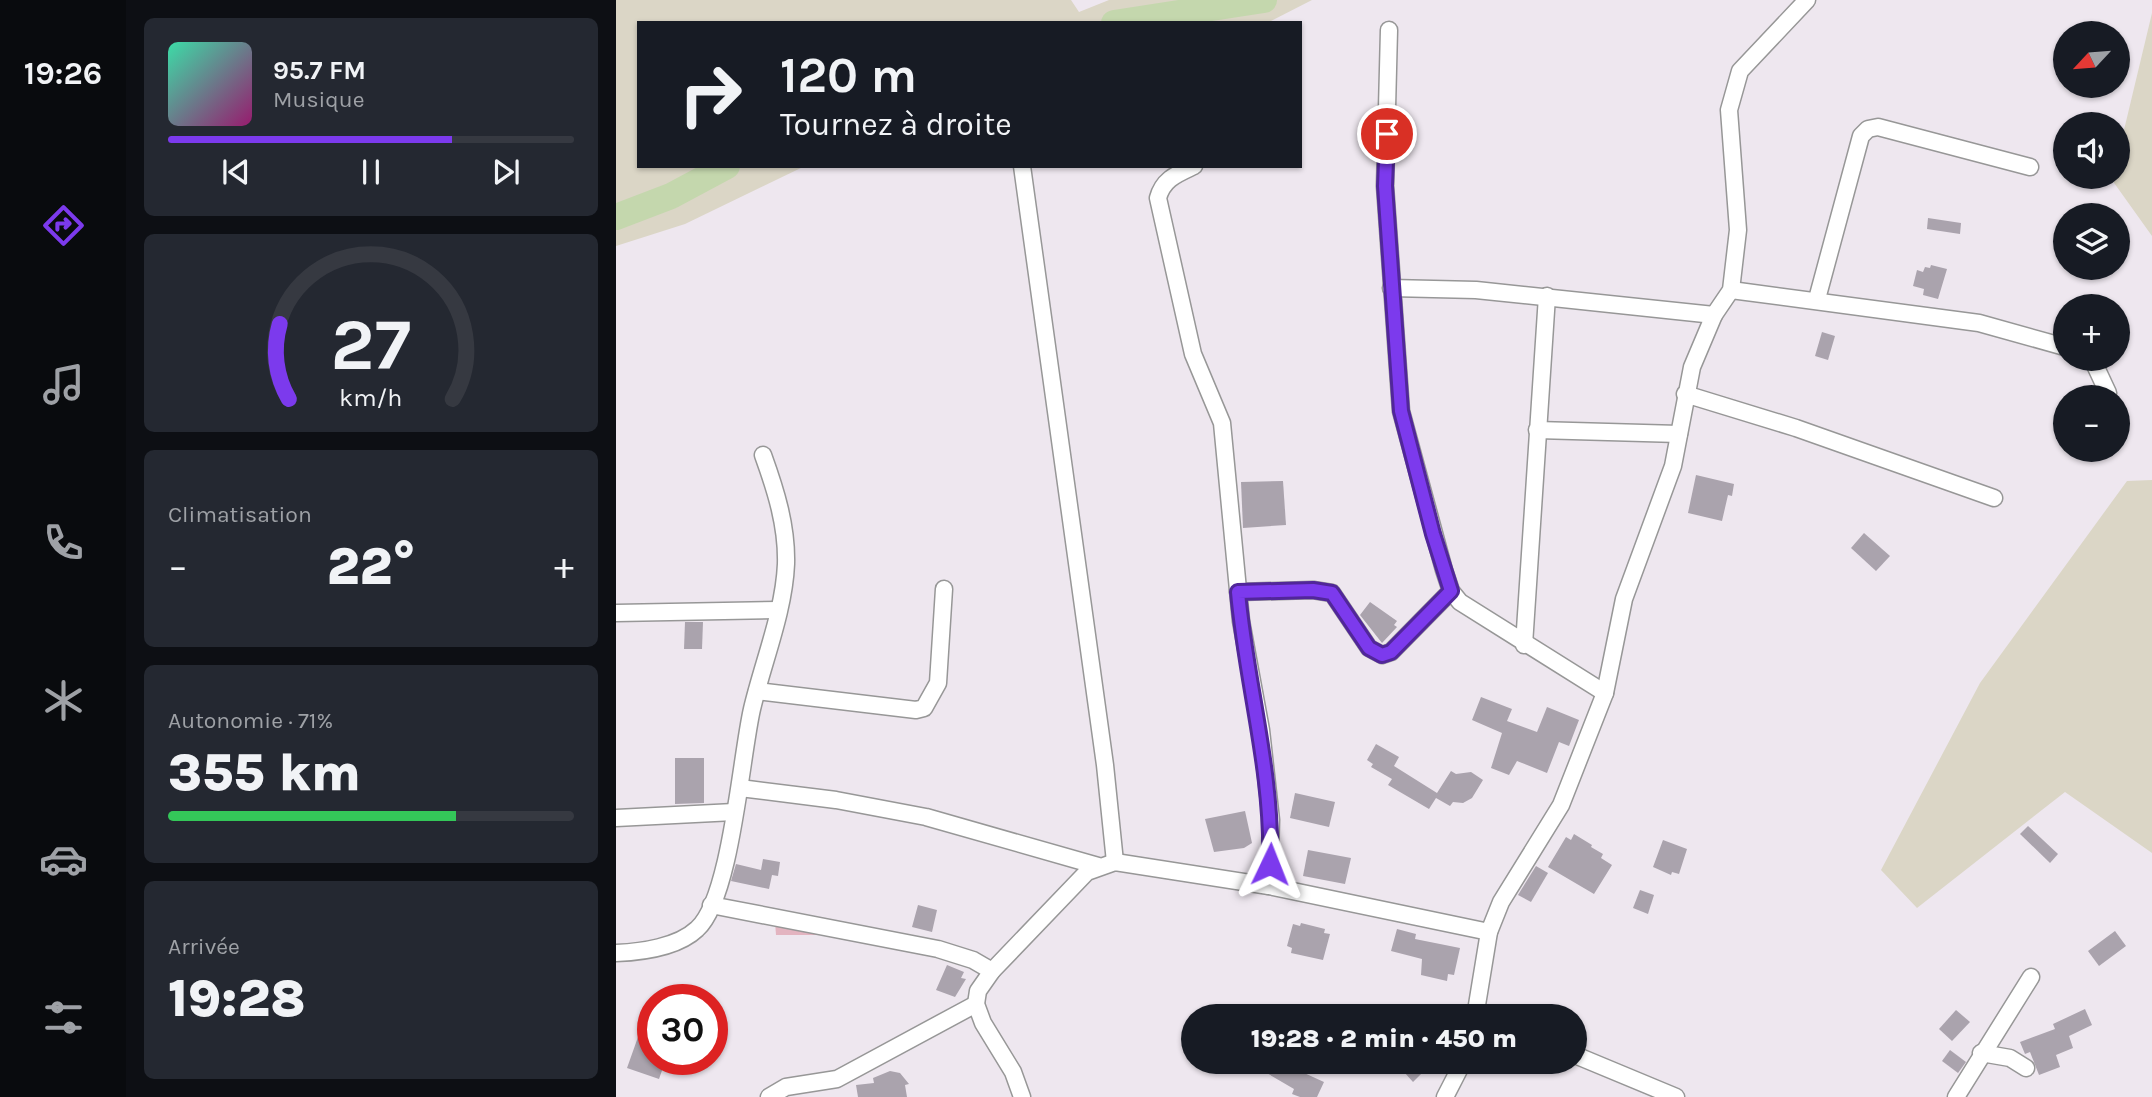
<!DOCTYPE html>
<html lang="fr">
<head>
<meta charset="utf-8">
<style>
  body { margin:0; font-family:Karla,sans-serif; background:#242831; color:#f1f3f6; height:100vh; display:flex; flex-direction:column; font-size:26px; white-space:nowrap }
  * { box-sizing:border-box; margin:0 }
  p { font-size:23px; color:#9ea1a6 }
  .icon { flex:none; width:38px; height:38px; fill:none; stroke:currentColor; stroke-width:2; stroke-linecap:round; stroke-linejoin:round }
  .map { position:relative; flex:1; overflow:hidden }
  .panel { display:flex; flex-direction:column; gap:18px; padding:18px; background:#0d0f14; width:490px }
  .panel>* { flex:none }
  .guide { position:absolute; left:21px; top:21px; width:665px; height:147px; border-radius:0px; box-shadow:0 2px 5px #0004; background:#171b24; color:#f1f3f6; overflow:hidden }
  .needle { width:46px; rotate:244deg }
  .controls { position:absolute; left:1437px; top:21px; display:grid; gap:14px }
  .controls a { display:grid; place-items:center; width:77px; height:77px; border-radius:50%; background:#171b24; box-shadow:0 2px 5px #0004; font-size:35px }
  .speed { position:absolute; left:21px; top:984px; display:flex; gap:14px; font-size:35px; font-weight:700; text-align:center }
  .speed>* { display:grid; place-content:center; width:91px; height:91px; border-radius:50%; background:#171b24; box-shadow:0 2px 5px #0004; line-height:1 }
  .speed .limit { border:10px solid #d22; background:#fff; color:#111 }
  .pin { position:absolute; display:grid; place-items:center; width:60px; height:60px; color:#fff; margin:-30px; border:4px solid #fff; border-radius:50%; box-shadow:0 2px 7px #0007 }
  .me { position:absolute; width:77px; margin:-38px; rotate:2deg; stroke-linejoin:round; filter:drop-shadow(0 0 5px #0008) }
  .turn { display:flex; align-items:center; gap:24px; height:147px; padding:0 28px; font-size:32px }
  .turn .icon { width:91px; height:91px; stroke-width:2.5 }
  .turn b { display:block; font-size:49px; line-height:60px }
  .big { font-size:52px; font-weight:800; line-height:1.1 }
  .panel .tile { flex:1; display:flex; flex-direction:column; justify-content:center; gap:10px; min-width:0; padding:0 24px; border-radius:10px; background:#242831 }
  .panel .dial { align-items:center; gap:0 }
  .dial svg { height:182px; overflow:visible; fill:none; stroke:#363941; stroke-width:7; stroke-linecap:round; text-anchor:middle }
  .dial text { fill:#f1f3f6; stroke:none }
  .song { display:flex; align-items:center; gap:21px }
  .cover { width:84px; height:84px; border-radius:10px; background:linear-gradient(135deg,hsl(160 70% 55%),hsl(320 70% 35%)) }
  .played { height:7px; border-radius:4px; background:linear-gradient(90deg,#7c3aed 70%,#363941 70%) }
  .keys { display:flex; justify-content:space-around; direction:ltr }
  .heat { display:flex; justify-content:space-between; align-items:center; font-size:38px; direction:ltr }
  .charge { height:10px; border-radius:5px; background:linear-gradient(90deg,#34c759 71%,#363941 0) }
  .trip { position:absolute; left:565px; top:1004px; width:406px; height:70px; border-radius:35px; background:#171b24; box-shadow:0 2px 5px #0004; font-weight:800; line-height:70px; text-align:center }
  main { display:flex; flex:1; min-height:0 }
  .tabs { display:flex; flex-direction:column; width:126px; justify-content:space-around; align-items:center; background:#090b0e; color:#9ea1a6 }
  .tabs .icon { width:49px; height:49px }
  .tabs .on { color:#7c3aed }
  .tabs b { font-size:32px; color:#f1f3f6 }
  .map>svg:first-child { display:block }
  .grass { fill:#e3b4c0 }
  .wetland { fill:#dbd6c6 }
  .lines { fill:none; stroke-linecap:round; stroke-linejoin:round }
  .river { stroke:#c4d7ad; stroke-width:26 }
  .building { fill:#aaa3ad }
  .minor-casing { stroke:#979797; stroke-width:19 }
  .minor { stroke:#fff; stroke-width:16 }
  .route-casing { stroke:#51269a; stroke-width:18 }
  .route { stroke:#7c3aed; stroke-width:12 }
</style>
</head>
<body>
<main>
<nav class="tabs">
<b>19:26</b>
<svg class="icon on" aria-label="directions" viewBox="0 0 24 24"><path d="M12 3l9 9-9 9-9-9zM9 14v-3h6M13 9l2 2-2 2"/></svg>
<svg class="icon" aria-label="music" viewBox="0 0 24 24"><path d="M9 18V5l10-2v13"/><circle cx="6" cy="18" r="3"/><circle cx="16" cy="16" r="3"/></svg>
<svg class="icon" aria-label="phone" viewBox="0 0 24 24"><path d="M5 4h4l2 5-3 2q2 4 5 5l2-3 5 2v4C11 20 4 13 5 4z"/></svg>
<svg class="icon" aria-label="climate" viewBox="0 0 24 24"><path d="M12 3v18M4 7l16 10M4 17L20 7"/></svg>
<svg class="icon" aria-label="car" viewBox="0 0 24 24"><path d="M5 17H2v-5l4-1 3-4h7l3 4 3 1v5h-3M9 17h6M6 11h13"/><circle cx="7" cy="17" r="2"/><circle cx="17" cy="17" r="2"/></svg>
<svg class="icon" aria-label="filters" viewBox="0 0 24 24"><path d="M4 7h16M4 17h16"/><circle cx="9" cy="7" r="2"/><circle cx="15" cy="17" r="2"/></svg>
</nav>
<section class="panel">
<div class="tile">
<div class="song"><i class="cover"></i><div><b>95.7 FM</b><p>Musique</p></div></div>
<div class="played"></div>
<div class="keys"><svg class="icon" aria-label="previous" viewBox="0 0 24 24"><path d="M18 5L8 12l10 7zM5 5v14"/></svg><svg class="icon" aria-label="pause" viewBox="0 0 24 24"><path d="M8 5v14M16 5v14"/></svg><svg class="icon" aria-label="next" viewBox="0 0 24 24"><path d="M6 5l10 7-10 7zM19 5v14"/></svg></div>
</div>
<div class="tile dial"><svg viewBox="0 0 100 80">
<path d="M14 69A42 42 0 1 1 86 69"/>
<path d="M14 69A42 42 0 0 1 10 36" stroke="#7c3aed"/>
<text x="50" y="56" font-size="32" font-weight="700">27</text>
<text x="50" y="72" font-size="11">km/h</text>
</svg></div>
<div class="tile"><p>Climatisation</p>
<div class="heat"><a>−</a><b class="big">22°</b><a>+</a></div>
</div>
<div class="tile"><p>Autonomie · 71%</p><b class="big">355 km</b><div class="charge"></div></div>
<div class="tile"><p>Arrivée</p><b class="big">19:28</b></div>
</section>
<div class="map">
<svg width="1536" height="1097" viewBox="0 0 1536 1097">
  <rect width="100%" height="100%" fill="#eee7ef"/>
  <polygon class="grass" points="166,914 192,915 200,935 160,935 159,921"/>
  <g class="wetland">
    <polygon points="0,0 455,0 463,12 493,0 696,0 651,23 23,23 23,166 189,166 69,224 0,246"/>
    <polygon points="1536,13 1536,236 1496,180 1502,177 1502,155"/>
    <polygon points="1536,480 1536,853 1449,792 1301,908 1265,870 1364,683 1511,481"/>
  </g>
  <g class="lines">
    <g class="river">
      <polyline points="498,23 648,0"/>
      <polyline points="0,217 55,196 111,166"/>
    </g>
  </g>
  <g class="building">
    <polygon points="1312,218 1345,223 1344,234 1311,229"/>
    <polygon points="1315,265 1331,269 1322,299 1307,295 1308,289 1297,286 1301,270 1307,272 1309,267 1314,268"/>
    <polygon points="1206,332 1219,336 1212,360 1199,356"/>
    <polygon points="1080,475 1118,484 1116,496 1112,495 1106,521 1072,513"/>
    <polygon points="667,481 670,525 627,528 625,482"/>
    <polygon points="1248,533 1274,556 1260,571 1235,548"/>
    <polygon points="754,602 781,621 778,625 781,627 766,643 744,615"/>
    <polygon points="69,622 87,622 86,649 68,649"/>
    <polygon points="865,697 896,709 891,721 921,732 931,707 963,720 953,746 943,742 931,773 901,761 893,775 875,768 886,733 856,720"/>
    <polygon points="760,744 783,757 778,766 821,793 835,771 840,774 855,772 867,780 856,798 847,803 837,802 834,806 820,798 813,809 772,785 776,779 755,767 757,764 751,760"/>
    <polygon points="59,758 88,758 88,803 59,804"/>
    <polygon points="679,793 719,802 713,827 674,818"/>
    <polygon points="629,811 636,843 628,848 598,852 589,819"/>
    <polygon points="1412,826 1442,854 1434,863 1404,834"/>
    <polygon points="958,834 976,845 975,847 987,854 985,858 996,865 978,894 932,867 950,837 955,840"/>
    <polygon points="1047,840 1071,849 1063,874 1056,872 1055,875 1037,867"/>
    <polygon points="692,850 735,858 729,884 687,876"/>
    <polygon points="147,859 164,862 162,876 156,875 153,889 115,881 120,864 145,870"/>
    <polygon points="920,866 932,873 915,902 902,895"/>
    <polygon points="1024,890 1038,895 1032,914 1017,908"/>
    <polygon points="302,905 321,910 316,932 296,927"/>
    <polygon points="685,923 709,929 708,933 714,934 707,960 675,953 676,948 671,946 677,924 684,926"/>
    <polygon points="781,929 800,934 799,939 844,948 838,975 832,974 831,981 805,975 806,959 775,951"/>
    <polygon points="1499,931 1510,946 1483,966 1472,951"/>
    <polygon points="331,965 348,972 345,978 350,979 339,997 320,990"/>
    <polygon points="1469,1009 1476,1025 1453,1036 1457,1048 1440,1055 1444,1067 1423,1075 1414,1052 1409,1054 1404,1042 1439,1029 1437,1024"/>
    <polygon points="1340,1010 1354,1022 1336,1041 1323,1029"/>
    <polygon points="22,1037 37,1042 37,1059 50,1059 43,1079 11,1068"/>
    <polygon points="1334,1050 1350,1062 1342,1073 1326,1061"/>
    <polygon points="632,1062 677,1062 675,1067 708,1082 701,1097 684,1097 676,1094 678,1089"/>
    <polygon points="779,1062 810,1062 802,1070 806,1073 797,1082"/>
    <polygon points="274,1071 284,1073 293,1084 289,1085 291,1097 242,1097 240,1085 258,1083 257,1078"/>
  </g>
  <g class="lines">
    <g class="minor-casing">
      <g id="minor">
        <polyline points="773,30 769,186 785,411 828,570 835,591 844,602 989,693"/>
        <polyline points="406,166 489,765 499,862"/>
        <path d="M578,166C561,174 547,179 542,198L577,354L606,423L625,621L645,730L655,820L653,886"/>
        <polyline points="775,288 860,290 1098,315"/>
        <polyline points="1115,290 1363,323 1449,347"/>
        <polyline points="1201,299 1245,136 1252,129 1262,127 1414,167"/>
        <polyline points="1473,359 1478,363 1492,393"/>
        <polyline points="1069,394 1180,428 1378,498"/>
        <polyline points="921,430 1063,434"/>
        <polyline points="622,592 697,590 716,593 753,648 766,655 775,652 835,591"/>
        <polyline points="0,613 162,610"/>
        <polyline points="908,645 931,296"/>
        <polyline points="141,691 300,710 308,708 322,683 328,589"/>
        <polyline points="124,788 220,800 310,817 482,866"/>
        <polyline points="0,818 118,812"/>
        <polyline points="95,905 322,949 357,960 376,971"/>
        <path d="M0,953C25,952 62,947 81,929C115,899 125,756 136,709C147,662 168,612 170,564C171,526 160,491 147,455"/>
        <polyline points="859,1017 873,932 885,902 945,805 989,693 1008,599 1057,466 1076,367 1098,315 1115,290 1122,230 1113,110 1124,71 1191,0"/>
        <polyline points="1365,1053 1394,1058 1410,1068"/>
        <polyline points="959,1055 1060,1097"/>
        <polyline points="153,1097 170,1087 221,1079 360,1004"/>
        <polyline points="406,1097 397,1072 367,1023 360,1004 362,991 376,971 471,872 499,862 653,886 873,932"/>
        <polyline points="829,1097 847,1062"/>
        <polyline points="1340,1097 1415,977"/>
      </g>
    </g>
    <use href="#minor" class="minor"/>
  </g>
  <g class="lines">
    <g class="route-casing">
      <path id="route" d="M654,864C657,771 630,683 622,592L697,590L716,593L753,648L766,655L775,652L835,591L817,534L785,411L769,186L771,134"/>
    </g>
    <use href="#route" class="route"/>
  </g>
</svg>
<div class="controls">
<a><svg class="needle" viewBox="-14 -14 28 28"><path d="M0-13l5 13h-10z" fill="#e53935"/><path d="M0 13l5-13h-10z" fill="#9ea1a6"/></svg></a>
<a><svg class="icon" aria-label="sound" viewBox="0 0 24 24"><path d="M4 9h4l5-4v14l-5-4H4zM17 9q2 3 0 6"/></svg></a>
<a><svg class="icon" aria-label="layers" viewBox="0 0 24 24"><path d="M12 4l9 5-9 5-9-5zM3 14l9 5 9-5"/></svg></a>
<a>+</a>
<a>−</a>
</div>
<div class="speed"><div class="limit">30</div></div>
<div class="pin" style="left:771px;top:134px;background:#d93025"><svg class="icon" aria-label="arrive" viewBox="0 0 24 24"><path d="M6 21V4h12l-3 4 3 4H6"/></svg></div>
<svg class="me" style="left:654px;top:864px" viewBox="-20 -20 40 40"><path d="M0-17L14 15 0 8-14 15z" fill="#7c3aed" stroke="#fff" stroke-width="4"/></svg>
<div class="trip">19:28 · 2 min · 450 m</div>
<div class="guide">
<div class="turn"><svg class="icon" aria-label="right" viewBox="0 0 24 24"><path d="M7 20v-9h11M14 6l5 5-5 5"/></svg><div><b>120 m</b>Tournez à droite</div></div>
</div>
</div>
</main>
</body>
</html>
